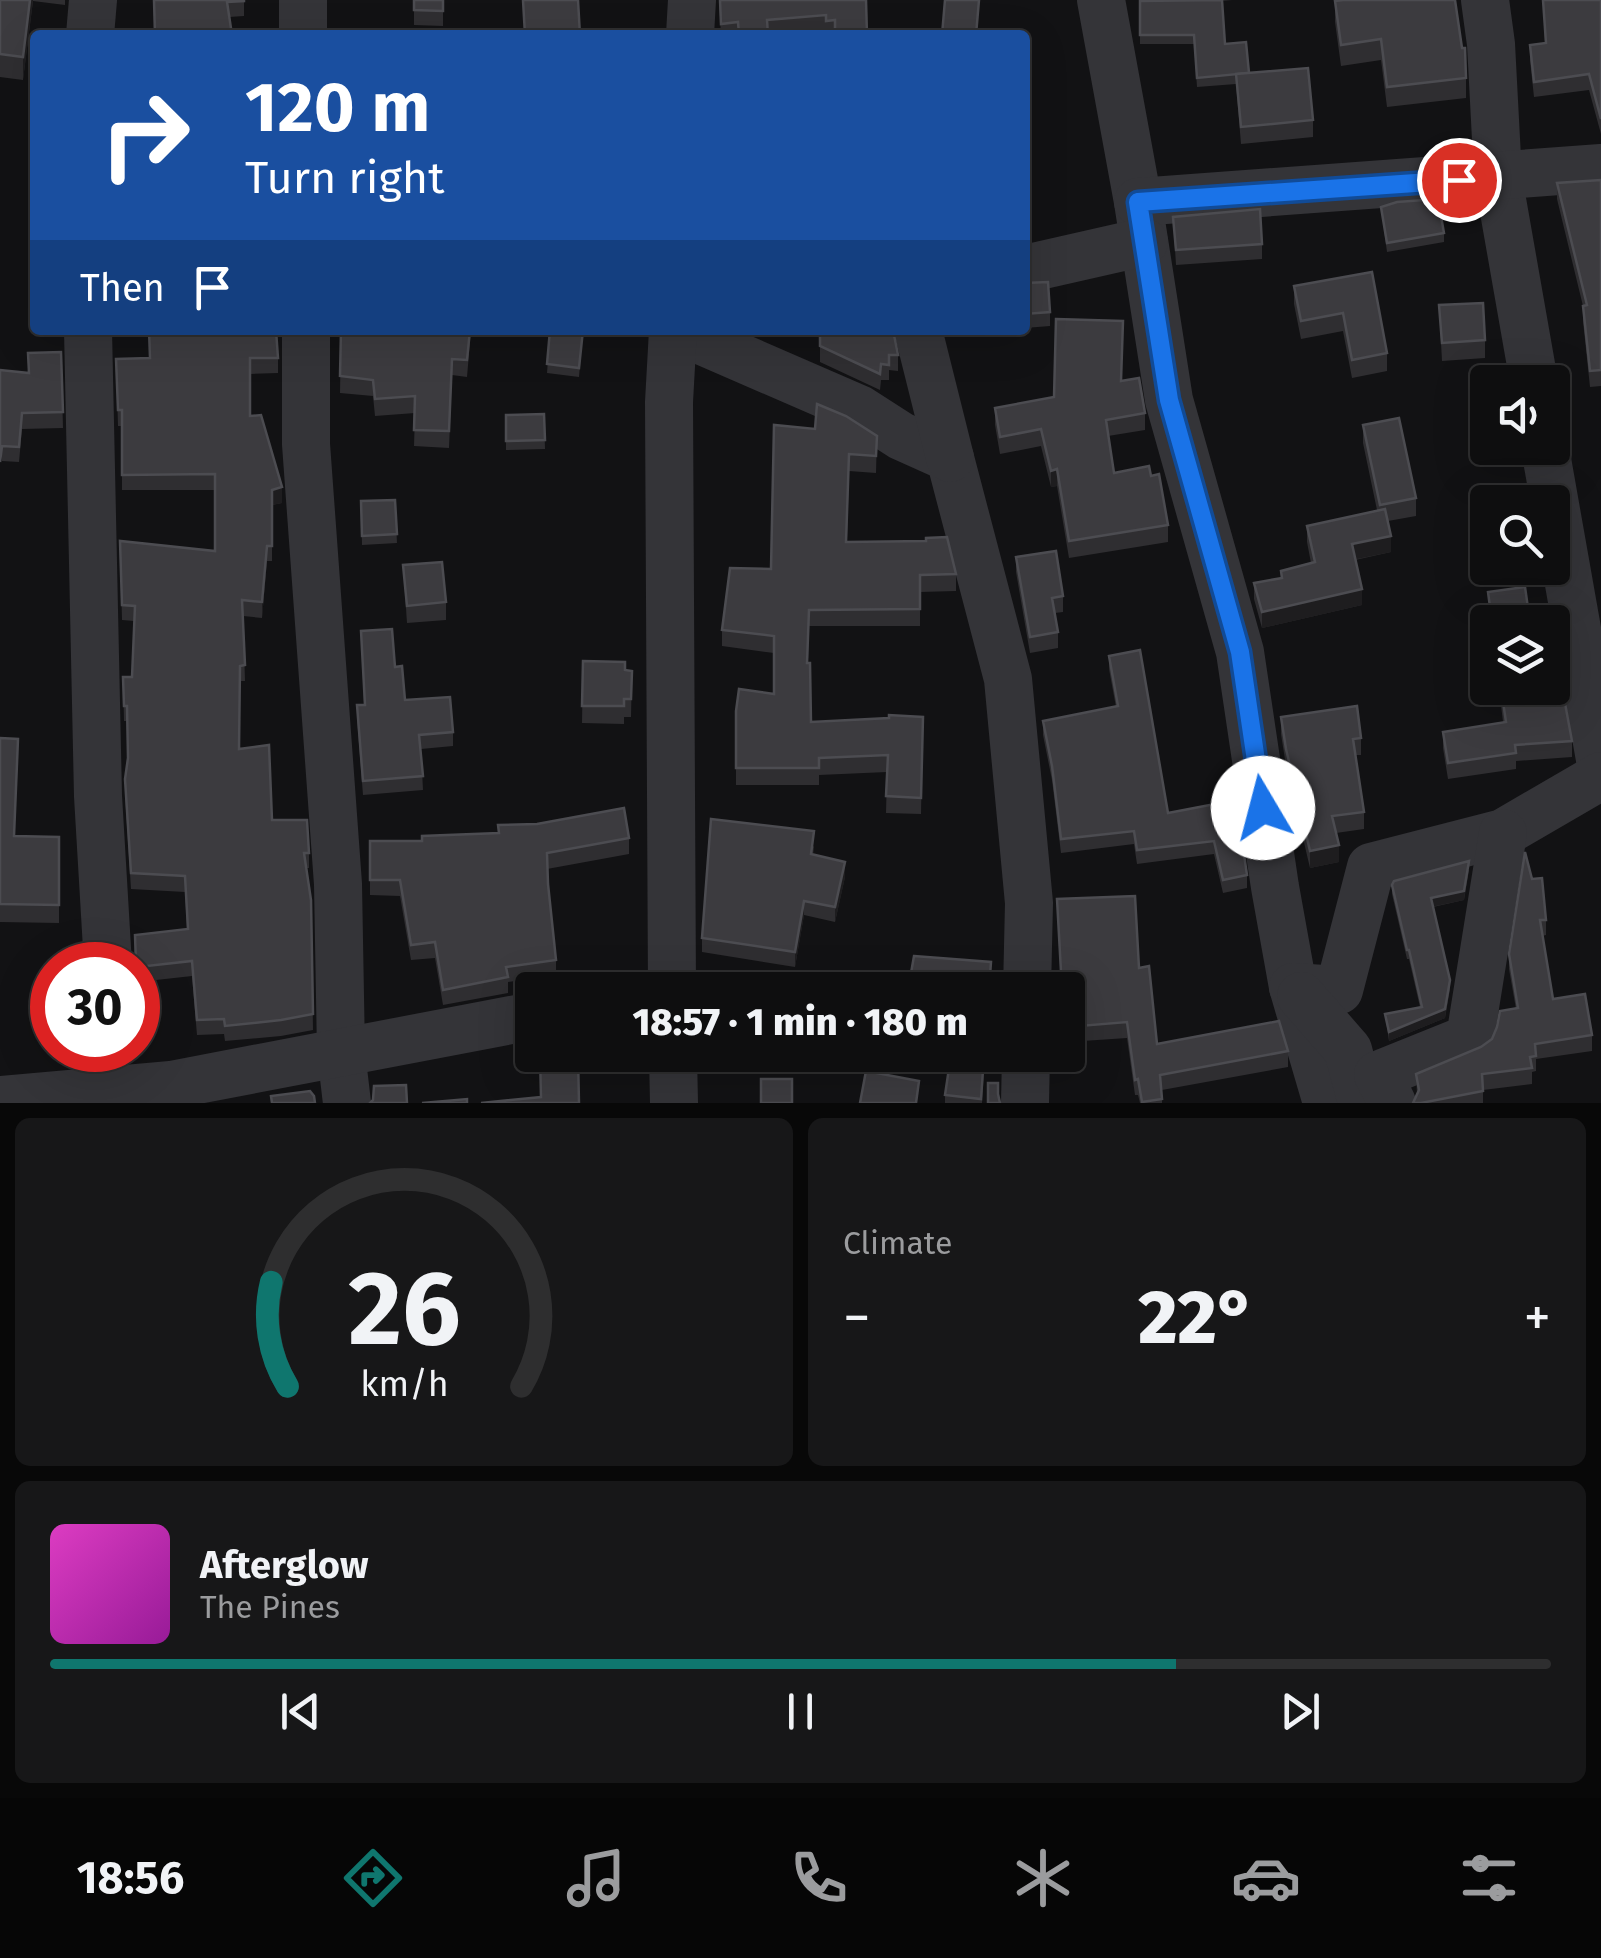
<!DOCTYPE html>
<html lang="en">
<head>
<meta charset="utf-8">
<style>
  body { margin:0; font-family:"Fira Sans",sans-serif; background:#171718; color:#f1f3f6; height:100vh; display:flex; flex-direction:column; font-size:38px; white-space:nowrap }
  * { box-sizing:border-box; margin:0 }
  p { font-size:32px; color:#9b9c9e }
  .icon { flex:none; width:55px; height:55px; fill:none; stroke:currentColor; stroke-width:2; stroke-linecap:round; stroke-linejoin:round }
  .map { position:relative; height:1103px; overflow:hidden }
  .sheet { display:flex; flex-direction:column; gap:15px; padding:15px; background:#080808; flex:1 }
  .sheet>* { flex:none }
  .hud { position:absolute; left:30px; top:30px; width:1000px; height:305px; border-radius:10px; box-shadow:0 10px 40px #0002,0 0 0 2px #2e2e2f; background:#1a4fa0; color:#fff; overflow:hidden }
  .tools { position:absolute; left:1470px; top:365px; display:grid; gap:20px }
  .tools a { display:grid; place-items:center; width:100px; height:100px; border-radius:10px; background:#0e0e0f; box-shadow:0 10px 40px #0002,0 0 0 2px #2e2e2f; font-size:50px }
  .speed { position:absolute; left:30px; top:942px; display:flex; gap:20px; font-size:50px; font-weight:700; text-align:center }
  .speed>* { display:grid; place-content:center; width:130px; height:130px; border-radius:50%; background:#0e0e0f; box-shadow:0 10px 40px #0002,0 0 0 2px #2e2e2f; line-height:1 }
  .speed .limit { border:15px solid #d22; background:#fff; color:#111 }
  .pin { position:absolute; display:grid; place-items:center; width:85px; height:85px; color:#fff; margin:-42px; border:5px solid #fff; border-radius:50%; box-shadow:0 2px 10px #0007 }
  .me { position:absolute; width:110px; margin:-55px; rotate:352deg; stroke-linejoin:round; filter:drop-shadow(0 0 8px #0008) }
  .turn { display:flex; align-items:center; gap:35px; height:210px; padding:0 50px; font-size:45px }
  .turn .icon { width:130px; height:130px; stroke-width:2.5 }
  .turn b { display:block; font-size:70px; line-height:85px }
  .then { display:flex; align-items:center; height:95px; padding:0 50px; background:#0003; gap:20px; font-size:38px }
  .big { font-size:75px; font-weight:800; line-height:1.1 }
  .sheet .card { flex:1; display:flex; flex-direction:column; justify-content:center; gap:15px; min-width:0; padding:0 35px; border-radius:15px; background:#171718 }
  .sheet .dial { align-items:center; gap:0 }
  .dial svg { height:260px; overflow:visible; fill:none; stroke:#2e2e2f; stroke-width:7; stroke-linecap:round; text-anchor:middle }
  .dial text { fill:#f1f3f6; stroke:none }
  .song { display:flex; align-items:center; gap:30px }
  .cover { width:120px; height:120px; border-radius:15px; background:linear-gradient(135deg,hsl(310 70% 55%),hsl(300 70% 35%)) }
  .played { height:10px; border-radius:5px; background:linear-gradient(90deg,#0f766e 75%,#2e2e2f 75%) }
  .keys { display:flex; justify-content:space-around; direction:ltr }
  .heat { display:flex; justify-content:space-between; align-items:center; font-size:55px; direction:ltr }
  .sheet .tiles { flex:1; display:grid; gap:15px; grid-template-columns:1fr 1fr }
  .card:last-child { grid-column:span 2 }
  .trip { position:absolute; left:515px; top:972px; width:570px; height:100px; border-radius:10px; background:#0e0e0f; box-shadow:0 10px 40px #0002,0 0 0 2px #2e2e2f; font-weight:800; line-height:100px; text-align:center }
  .dock { display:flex; height:160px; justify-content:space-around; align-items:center; background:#060606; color:#9b9c9e }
  .dock .icon { width:70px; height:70px }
  .dock .on { color:#0f766e }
  .dock b { font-size:45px; color:#f1f3f6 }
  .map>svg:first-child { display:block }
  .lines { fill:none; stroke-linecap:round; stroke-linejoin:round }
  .minor { stroke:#343438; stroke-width:48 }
  .wall { fill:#2f2e31 }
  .shaded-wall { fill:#1e1d1f }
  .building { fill:#3c3b3f; stroke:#4c4c51; stroke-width:2.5 }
  .route-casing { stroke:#114b97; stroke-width:25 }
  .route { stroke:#1a73e8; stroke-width:18 }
</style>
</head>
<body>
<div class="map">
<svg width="1601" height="1103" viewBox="0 0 1601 1103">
  <rect width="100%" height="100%" fill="#121214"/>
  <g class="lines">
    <g class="minor">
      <polyline points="303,0 303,35"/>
      <polyline points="1101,0 1138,202 1169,400 1240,652 1275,887 1293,987 1327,1103"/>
      <polyline points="1485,0 1491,44 1498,177 1534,382"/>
      <polyline points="90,35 93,0"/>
      <polyline points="690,35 692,0"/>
      <polyline points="1138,202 1601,168"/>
      <polyline points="1025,269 1144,242"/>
      <polyline points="88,330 98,796 108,965"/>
      <polyline points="306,330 306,444 338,884 341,1052 347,1103"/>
      <polyline points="677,330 859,409 901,436 950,458 1008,679 1029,903 1027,990"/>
      <polyline points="918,330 950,458"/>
      <polyline points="1545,448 1601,765"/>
      <polyline points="1293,987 1339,990 1371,867 1503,833 1601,776"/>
      <polyline points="672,990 669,402 673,330"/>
      <polyline points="1301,996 1348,1050 1362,1103"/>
      <polyline points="673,1055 674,1103"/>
      <polyline points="0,1100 171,1085 532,1016"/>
      <polyline points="1025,1103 1026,1055"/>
      <polyline points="1392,1103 1378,1075 1470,1038 1503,833"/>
    </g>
  </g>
  <g class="wall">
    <polygon points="0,0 65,0 65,5 33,1 23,80 0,77"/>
    <polygon points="153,0 244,0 244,16 229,17"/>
    <polygon points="414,0 443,0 443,26 414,25"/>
    <polygon points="719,0 866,0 867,35 826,35 826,32 786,35 721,35"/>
    <polygon points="1232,0 1222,1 1225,44 1249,73 1313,120 1313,137 1241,144 1236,84 1197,87 1194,44 1140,44 1140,1"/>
    <polygon points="1543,0 1601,0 1601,134 1589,90 1534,97 1530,60 1530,45 1545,43"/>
    <polygon points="1335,1 1466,78 1466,98 1387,107 1381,60 1341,66 1335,22"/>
    <polygon points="1601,180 1601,386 1590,387 1583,321 1583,306 1557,199 1557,183"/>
    <polygon points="1381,207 1444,233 1444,242 1387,252"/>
    <polygon points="1173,217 1262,244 1262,259 1176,265"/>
    <polygon points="1372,272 1387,353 1387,371 1352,378 1343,331 1301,339 1294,304 1294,286"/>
    <polygon points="1025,283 1050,312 1050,326 1025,328"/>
    <polygon points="1439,305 1485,340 1485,358 1442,361"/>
    <polygon points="341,330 471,330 467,377 452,375 449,448 414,446 415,413 375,416 373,396 340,393"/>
    <polygon points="544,330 583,330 579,377 547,373 550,332 544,332"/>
    <polygon points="809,330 893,330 898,355 898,371 889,370 889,380 881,380 880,390 820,362 820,330"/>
    <polygon points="945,330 994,330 994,335 948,337"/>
    <polygon points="61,352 63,428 22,429 19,462 2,461 0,370 28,373"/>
    <polygon points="150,358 278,358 278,373 250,374 250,416 282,503 272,505 272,561 267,561 262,618 243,616 245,681 240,681 239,749 272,820 309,853 309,868 307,868 311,900 313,1030 281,1036 225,1041 224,1034 197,1035 192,976 138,982 135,935 187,930 185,892 131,889 125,795 128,760 127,721 124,721 123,677 132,677 134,621 122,620 120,541 215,551 215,490 122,490 122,426 118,426 116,359"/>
    <polygon points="1122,381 1145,413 1145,430 1108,436 1114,473 1151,476 1168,525 1168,542 1069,558 1057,486 1051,487 1041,446 1000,454 995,425 995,408 1054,397"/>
    <polygon points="544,414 545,449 506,450 506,415"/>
    <polygon points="1363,425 1416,498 1416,516 1388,521 1391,552 1355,560 1362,605 1262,628 1254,599 1254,583 1281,579 1281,571 1311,563 1307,542 1307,526 1377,510 1363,443"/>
    <polygon points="815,429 877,436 876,473 849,471 847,542 956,574 956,591 920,592 920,626 809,626 808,663 811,722 923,717 921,814 886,813 887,772 819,775 819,785 736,785 736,711 774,694 774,653 722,646 722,630 771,569"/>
    <polygon points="395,500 397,543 362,545 361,501"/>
    <polygon points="1016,557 1063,596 1063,612 1055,613 1058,632 1058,648 1030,653 1016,572"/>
    <polygon points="403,565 446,602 446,620 407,623"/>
    <polygon points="361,631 395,667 405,700 453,732 453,746 421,749 423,790 363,795 357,719 357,705 364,705"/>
    <polygon points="1109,656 1168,813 1236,800 1247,875 1247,888 1223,893 1214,854 1137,864 1134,844 1061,853 1052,780 1043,735 1043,721 1116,707 1109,669"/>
    <polygon points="583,661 632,671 631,717 624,717 624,724 582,723"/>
    <polygon points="1499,688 1552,688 1572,741 1572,757 1516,761 1516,769 1448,779 1443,748 1443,732 1503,722"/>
    <polygon points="1281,717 1361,738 1361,755 1355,755 1364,812 1364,829 1336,833 1339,862 1310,868 1286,766 1281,734"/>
    <polygon points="0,738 18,757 14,836 59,837 59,923 0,922"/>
    <polygon points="629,838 629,854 547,869 548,884 556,960 556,975 508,982 508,993 443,1005 435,958 411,960 400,896 370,895 370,841"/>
    <polygon points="814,846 813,855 845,877 835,922 804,915 795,967 702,952 702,938"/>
    <polygon points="1469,870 1464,900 1433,907 1450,989 1445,1018 1389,1041 1385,1014 1420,1007 1409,959 1407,959 1392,894 1392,885"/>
    <polygon points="1532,879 1546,920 1546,935 1542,936 1553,999 1592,1035 1592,1051 1536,1059 1536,1071 1532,1072 1532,1084 1483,1090 1483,1103 1413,1103 1417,1095 1416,1074 1481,1047 1492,1039 1516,1009 1509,969 1509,954"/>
    <polygon points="1057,899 1139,968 1157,1044 1288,1051 1288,1067 1162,1090 1162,1103 1140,1103 1138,1095 1135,1095 1127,1038 1068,1042 1068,990 1061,990"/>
    <polygon points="985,1055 982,1103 945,1103 945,1095"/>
  </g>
  <g class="shaded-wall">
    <polygon points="30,0 33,0 23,80 23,57"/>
    <polygon points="1057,469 1057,486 1051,487 1051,471"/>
    <polygon points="282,487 282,503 272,505 272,561 272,490"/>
    <polygon points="1391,536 1391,552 1352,560 1352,544"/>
    <polygon points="267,546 267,561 262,618 262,602"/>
    <polygon points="1362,589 1362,605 1262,628 1262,612"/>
    <polygon points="1339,845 1339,862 1310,868 1310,851"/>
    <polygon points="1469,861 1464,900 1431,907 1431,898"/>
    <polygon points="845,862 845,877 835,922 835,907"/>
    <polygon points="804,901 804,915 795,967 795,952"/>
    <polygon points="1450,980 1445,1018 1389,1041 1389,1032 1445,1009"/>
  </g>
  <g class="building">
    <polygon points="0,0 30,0 23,57 0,54"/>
    <polygon points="154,0 244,0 244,1 227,2 232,35 155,35"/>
    <polygon points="414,0 443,0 443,11 414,10"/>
    <polygon points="523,0 578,0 580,35 525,35"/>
    <polygon points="720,0 866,0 867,35 835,35 835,20 826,21 826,15 767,20 768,35 739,35 738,22 721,24"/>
    <polygon points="945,0 979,0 976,35 942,35"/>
    <polygon points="1222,0 1225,44 1246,42 1249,73 1197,78 1194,35 1140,35 1140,1"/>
    <polygon points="1343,0 1455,0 1462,48 1465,48 1466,78 1387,87 1381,39 1341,45 1335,1"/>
    <polygon points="1543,0 1601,0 1601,119 1589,74 1534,82 1530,45 1546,43"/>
    <polygon points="1308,68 1313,120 1241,127 1236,74"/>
    <polygon points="1601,180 1601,370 1590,371 1583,306 1587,305 1557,183"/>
    <polygon points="1438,199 1444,233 1387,243 1381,207 1397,202"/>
    <polygon points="1260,209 1262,244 1176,250 1173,217"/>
    <polygon points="1372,272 1387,353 1352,360 1343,313 1301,321 1294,286"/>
    <polygon points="1048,282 1050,312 1025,314 1025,283"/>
    <polygon points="1483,303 1485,340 1442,343 1439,305"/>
    <polygon points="1056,319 1123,321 1121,381 1139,378 1145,413 1106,420 1114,473 1149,466 1151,476 1159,474 1168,525 1069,541 1057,469 1051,471 1041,429 1000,437 995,408 1054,397"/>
    <polygon points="149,330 276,330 278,358 250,358 250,416 261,415 282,487 272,490 272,546 267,546 262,602 242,600 245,665 240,666 239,749 269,745 272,820 307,820 309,853 304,853 311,900 313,1014 281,1020 225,1026 224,1019 197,1020 192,961 138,967 136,965 135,935 188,929 185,876 131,873 125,779 128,758 127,706 124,706 123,677 132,677 135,606 122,605 120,541 215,551 215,474 122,475 122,410 118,410 116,359 150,358"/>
    <polygon points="341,330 470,330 467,360 452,359 449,431 414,430 415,396 375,399 373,380 340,376"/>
    <polygon points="550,330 583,330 579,368 547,364"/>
    <polygon points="820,330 893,330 898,355 889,355 889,365 881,364 880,374 820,346"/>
    <polygon points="61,352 63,412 22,413 19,447 2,446 0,462 0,370 29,373 28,353"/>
    <polygon points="817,404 846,416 877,436 876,456 849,454 846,542 926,541 926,538 947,537 956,574 920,575 920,609 809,610 807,663 810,663 811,722 889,718 889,715 923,717 921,798 886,796 888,755 819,758 819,768 736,768 736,711 739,689 774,694 774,636 722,630 730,568 771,569 774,425 815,429"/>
    <polygon points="544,414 545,440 506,441 506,415"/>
    <polygon points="1399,418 1416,498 1380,505 1363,425"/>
    <polygon points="395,500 397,534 362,536 361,501"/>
    <polygon points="1385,509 1391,536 1352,544 1362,589 1262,612 1254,583 1282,578 1281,571 1315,562 1307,526"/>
    <polygon points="1056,551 1063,596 1052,598 1058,632 1030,637 1016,557"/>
    <polygon points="442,562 446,602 407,606 403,565"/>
    <polygon points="1525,587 1530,622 1492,622 1488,592"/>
    <polygon points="392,629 395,667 402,666 405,700 450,697 453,732 419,735 423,776 363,781 357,705 365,705 361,631"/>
    <polygon points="1552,633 1572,741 1515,745 1516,753 1448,763 1443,732 1506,722 1501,688 1552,688"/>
    <polygon points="1140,650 1168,813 1236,800 1247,875 1223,880 1214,841 1137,850 1134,831 1061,839 1052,766 1043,721 1118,706 1109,656"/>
    <polygon points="583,661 625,662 625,670 632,671 631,699 624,699 624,706 582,706"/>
    <polygon points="1357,706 1361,738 1353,739 1364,812 1332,816 1339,845 1310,851 1286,749 1281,717"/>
    <polygon points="0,738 18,739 14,836 59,837 59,905 0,904"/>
    <polygon points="624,808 629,838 547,853 548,884 556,960 506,967 508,977 443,990 435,942 411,945 400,880 370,880 370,841 422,841 422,836 499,833 498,825 537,824"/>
    <polygon points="711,819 814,831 811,854 845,862 835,907 804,901 795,952 702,938"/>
    <polygon points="1525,852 1532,879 1542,878 1546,920 1540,920 1553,999 1585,994 1592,1035 1535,1044 1536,1056 1530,1057 1532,1068 1482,1074 1483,1091 1421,1103 1413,1103 1419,1090 1416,1074 1481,1047 1492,1039 1497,1027 1500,1011 1518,1008 1509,954"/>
    <polygon points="1469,861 1464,891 1431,898 1450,980 1445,1009 1389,1032 1385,1014 1422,1007 1409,950 1407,950 1392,885 1394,881"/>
    <polygon points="1135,896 1139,968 1149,966 1157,1044 1279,1021 1288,1051 1160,1075 1162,1099 1142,1102 1138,1079 1135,1080 1127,1022 1068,1027 1068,990 1062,990 1057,899"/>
    <polygon points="914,956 991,962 989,990 908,990"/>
    <polygon points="540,1055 578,1055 579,1103 481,1103 541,1097"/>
    <polygon points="951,1055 984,1055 981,1099 945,1095"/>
    <polygon points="866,1071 919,1081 916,1103 860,1103"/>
    <rect x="761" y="1079" width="31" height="24"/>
    <polygon points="988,1083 998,1083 998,1094 1000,1103 988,1103"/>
    <polygon points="406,1085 407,1103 370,1103 373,1100 374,1086"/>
    <polygon points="310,1091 314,1096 315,1103 272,1103 271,1096"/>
    <polygon points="467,1099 467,1103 422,1103"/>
  </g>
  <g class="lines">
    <g class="route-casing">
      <polyline id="route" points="1263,808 1240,652 1169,400 1138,202 1459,180"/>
    </g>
    <use href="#route" class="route"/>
  </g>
</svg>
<div class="tools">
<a><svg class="icon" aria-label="sound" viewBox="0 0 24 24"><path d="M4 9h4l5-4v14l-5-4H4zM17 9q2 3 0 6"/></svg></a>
<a><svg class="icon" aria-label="search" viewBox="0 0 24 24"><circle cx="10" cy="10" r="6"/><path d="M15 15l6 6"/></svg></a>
<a><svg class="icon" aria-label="layers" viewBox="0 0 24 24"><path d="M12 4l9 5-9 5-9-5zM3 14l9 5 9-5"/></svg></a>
</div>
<div class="speed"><div class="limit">30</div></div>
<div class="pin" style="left:1459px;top:180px;background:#d93025"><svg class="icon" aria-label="arrive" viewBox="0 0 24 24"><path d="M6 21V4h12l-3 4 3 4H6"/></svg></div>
<svg class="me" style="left:1263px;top:808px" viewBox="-20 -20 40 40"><circle r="19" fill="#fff"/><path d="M0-13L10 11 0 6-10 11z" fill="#1a73e8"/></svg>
<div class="trip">18:57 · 1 min · 180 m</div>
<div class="hud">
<div class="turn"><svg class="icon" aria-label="right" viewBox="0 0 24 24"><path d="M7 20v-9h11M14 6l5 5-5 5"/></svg><div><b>120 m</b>Turn right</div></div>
<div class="then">Then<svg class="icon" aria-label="arrive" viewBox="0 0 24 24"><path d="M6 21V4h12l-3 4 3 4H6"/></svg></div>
</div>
</div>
<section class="sheet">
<div class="tiles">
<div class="card dial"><svg viewBox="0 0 100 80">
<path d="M14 69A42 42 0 1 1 86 69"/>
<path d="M14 69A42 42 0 0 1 9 37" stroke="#0f766e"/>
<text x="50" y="56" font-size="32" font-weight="700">26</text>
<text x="50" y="72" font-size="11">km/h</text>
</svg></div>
<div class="card"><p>Climate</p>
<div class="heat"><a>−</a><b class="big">22°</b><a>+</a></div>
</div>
<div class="card">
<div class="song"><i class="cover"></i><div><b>Afterglow</b><p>The Pines</p></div></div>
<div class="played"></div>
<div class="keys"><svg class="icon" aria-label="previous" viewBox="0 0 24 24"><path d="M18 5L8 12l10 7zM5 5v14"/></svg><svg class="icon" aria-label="pause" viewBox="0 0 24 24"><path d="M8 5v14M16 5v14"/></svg><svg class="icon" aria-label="next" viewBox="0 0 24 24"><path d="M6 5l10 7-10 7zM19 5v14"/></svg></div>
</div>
</div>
</section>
<nav class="dock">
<b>18:56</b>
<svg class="icon on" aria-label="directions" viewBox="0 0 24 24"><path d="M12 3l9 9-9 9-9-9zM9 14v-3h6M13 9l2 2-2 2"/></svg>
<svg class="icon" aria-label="music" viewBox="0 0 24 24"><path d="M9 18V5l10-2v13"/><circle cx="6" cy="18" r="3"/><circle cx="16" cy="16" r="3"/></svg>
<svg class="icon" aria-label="phone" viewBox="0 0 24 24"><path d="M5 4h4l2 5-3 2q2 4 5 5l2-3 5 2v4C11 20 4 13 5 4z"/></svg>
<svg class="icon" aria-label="climate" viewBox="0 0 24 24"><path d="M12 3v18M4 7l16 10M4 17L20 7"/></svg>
<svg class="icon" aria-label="car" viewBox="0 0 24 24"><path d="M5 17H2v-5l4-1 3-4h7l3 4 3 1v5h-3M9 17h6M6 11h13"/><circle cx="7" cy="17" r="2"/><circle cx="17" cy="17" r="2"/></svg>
<svg class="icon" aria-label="filters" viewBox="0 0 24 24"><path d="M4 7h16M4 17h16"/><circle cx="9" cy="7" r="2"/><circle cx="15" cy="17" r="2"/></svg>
</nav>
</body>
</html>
